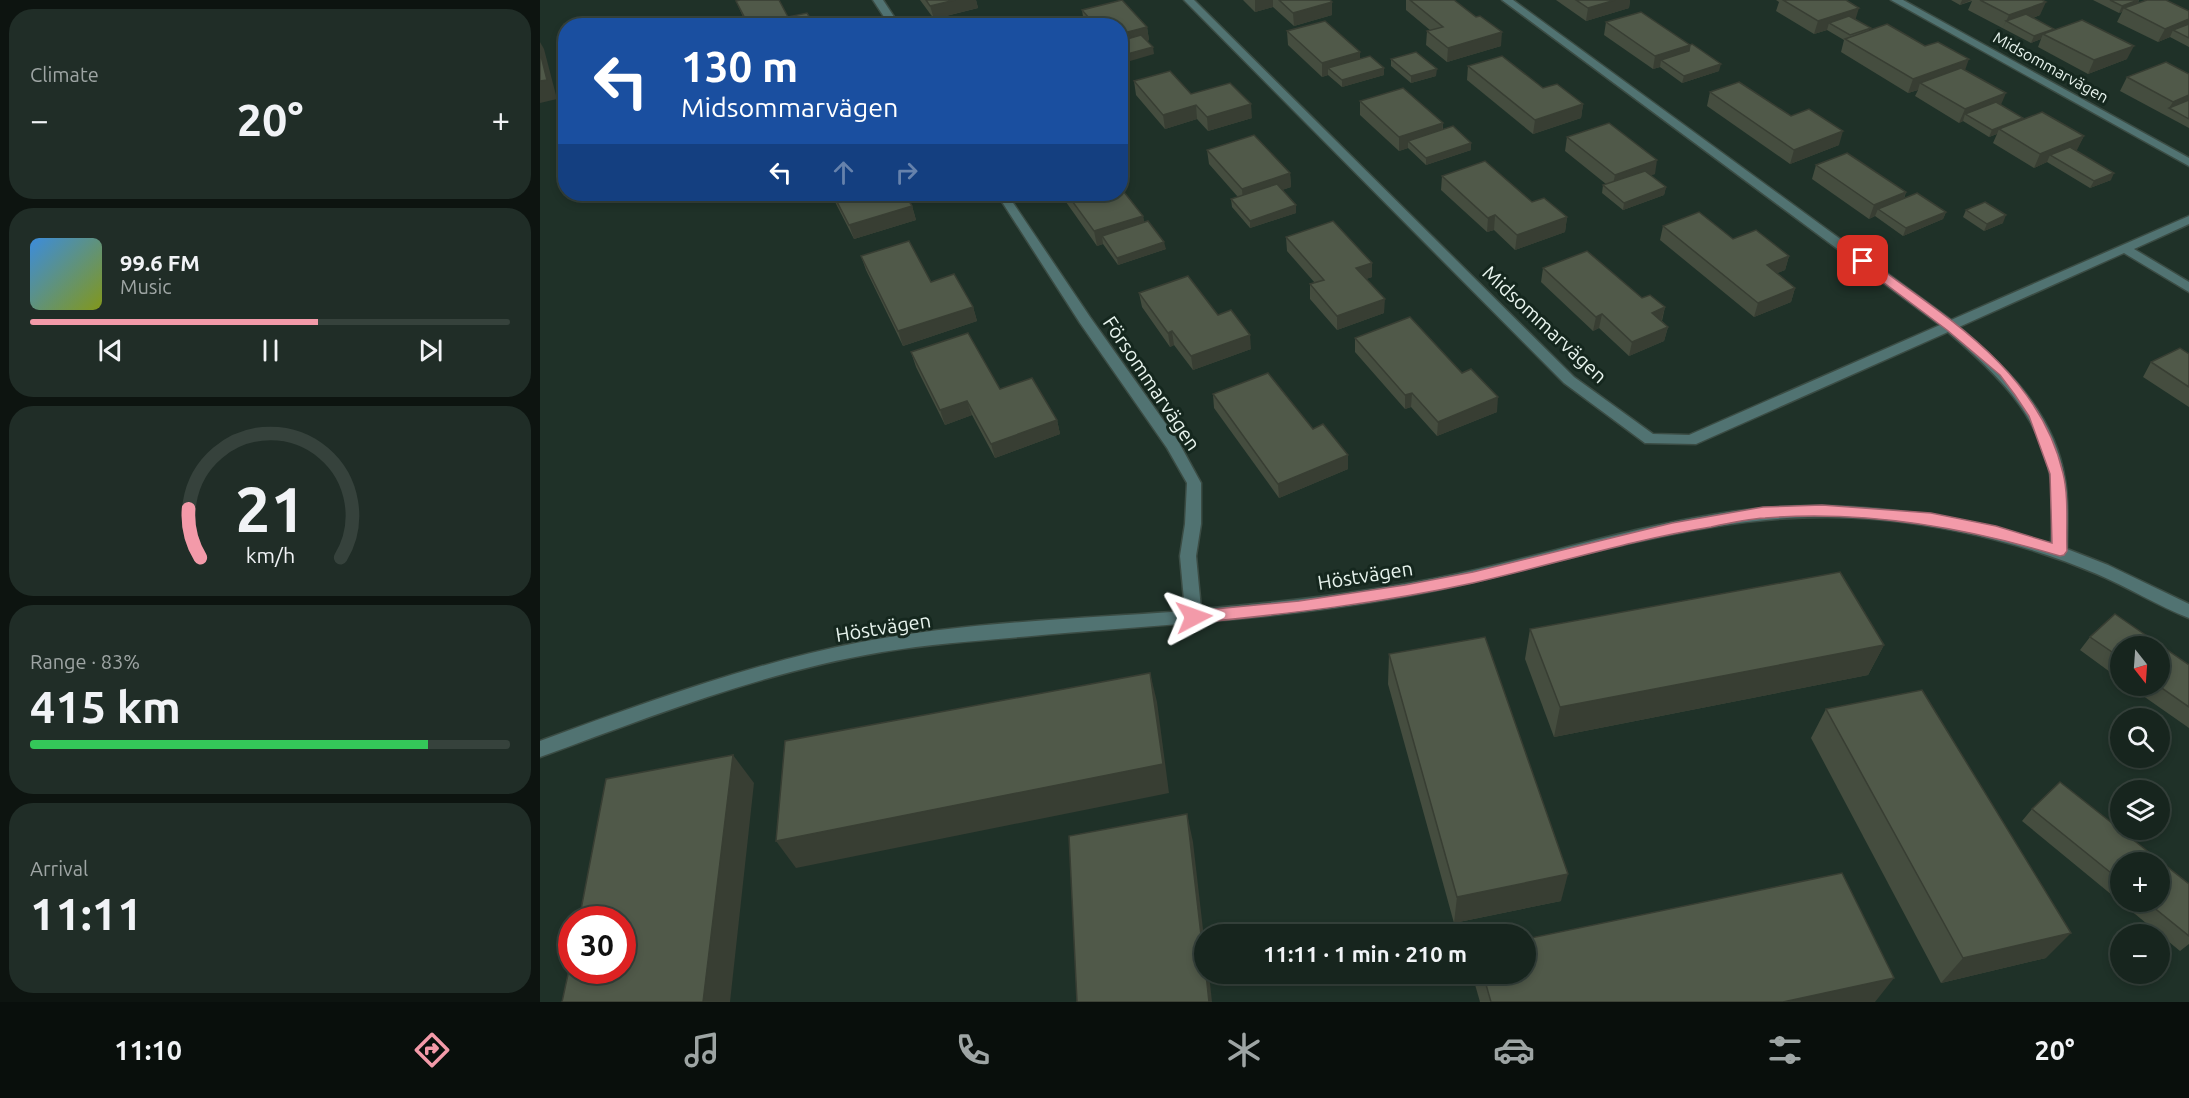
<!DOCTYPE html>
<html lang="en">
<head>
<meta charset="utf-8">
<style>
  body { margin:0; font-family:Ubuntu,sans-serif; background:#202d27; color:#f1f3f6; height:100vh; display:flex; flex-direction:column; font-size:22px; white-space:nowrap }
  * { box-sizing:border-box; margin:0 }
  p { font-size:20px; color:#9ea5a4 }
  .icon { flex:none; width:33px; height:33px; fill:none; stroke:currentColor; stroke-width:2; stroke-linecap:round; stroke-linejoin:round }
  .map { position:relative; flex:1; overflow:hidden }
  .drawer { display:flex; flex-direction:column; gap:9px; padding:9px; background:#0d1410; width:540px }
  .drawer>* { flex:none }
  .hud { position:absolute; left:18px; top:18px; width:570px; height:183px; border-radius:24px; box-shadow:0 3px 9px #0003,0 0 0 2px #36423c; background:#1a4fa0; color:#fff; overflow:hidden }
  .needle { width:39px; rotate:163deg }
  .tools { position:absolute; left:1570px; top:636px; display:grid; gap:12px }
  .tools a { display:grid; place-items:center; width:60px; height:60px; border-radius:50%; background:#17251e; box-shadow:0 3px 9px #0003,0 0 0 2px #36423c; font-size:30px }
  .speed { position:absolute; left:18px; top:906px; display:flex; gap:12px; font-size:30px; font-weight:700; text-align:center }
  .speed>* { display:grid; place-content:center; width:78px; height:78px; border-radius:50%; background:#17251e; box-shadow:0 3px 9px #0003,0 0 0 2px #36423c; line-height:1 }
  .speed .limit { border:9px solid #d22; background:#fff; color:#111 }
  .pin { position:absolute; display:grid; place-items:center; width:51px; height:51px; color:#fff; margin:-26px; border-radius:12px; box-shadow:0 3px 9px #0006 }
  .me { position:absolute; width:66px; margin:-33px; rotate:86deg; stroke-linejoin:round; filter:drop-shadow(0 0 4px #0008) }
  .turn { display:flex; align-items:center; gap:21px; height:126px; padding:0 24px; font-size:27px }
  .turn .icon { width:78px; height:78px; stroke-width:2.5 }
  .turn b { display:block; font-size:42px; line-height:51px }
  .lanes { display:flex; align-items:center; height:57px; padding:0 24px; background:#0003; justify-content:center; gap:30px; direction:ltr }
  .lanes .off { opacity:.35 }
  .big { font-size:45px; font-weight:700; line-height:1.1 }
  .drawer .widget { flex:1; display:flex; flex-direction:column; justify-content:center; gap:9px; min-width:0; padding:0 21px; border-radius:24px; background:#202d27 }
  .drawer .dial { align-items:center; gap:0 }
  .dial svg { height:156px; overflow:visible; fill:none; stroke:#36423c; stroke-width:7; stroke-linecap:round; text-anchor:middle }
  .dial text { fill:#f1f3f6; stroke:none }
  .song { display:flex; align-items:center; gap:18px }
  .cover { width:72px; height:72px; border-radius:9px; background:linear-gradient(135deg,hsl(210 70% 55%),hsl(70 70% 35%)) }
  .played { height:6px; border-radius:3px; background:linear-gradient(90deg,#f39aa9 60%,#36423c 60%) }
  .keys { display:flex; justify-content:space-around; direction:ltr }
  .heat { display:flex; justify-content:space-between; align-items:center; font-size:33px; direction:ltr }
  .charge { height:9px; border-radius:4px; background:linear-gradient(90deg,#34c759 83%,#36423c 0) }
  .trip { position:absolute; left:654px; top:924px; width:342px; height:60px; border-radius:30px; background:#17251e; box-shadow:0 3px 9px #0003,0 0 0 2px #36423c; font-weight:700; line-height:60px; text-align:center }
  .tabs { display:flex; height:96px; justify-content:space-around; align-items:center; background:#090f0c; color:#9ea5a4 }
  .tabs .icon { width:42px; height:42px }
  .tabs .on { color:#f39aa9 }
  .tabs b { font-size:27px; color:#f1f3f6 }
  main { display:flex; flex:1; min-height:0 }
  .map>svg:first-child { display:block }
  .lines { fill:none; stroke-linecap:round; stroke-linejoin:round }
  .street-casing { stroke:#3b4c44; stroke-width:3 }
  .street { fill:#517372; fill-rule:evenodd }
  .wall { fill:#454d3f; fill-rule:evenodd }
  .shaded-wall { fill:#383e33 }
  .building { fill:#505949; stroke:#383e33; stroke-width:1.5 }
  .route { fill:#f39aa9; stroke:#9e646e; stroke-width:1.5 }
  .labels { text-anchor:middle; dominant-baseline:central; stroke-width:6; stroke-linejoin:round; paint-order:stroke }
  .far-street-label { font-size:16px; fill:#e8f4ee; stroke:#15271e }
  .street-label { font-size:20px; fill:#e8f4ee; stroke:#15271e }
</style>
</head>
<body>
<main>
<section class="drawer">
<div class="widget"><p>Climate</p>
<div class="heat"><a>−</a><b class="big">20°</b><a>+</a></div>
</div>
<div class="widget">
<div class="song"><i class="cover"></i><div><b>99.6 FM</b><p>Music</p></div></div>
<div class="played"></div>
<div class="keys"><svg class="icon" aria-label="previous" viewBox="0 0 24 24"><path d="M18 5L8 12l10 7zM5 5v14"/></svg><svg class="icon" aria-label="pause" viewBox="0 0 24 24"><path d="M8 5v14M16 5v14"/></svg><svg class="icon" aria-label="next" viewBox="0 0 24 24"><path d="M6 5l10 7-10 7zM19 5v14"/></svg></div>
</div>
<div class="widget dial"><svg viewBox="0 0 100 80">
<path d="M14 69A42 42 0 1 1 86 69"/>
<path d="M14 69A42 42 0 0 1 8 44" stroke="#f39aa9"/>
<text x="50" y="56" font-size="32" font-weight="700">21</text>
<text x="50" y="72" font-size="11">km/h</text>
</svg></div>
<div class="widget"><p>Range · 83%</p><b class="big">415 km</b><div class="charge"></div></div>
<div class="widget"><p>Arrival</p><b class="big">11:11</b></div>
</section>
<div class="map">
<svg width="1649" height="1002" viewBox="0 0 1649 1002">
  <rect width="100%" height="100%" fill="#1f3128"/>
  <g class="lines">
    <g class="street-casing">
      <g id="street">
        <polygon points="333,0 343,0 360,26 350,26"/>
        <path d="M644,0H654L1034,377L1113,434L1149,435L1400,325L962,0H973L1411,320L1649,216V224L1594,249L1649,282V292L1584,253L1419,327C1467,368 1515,414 1525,480C1529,503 1527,526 1527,549L1568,565L1649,604V618C1618,606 1588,587 1557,574C1486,544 1411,526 1335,519C1167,504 1012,572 850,599C735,619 619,625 502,635C449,640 395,643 342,652C223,672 112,716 0,757V741C104,703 207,665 316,643C424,622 536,619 645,611L640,556L645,524L647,483L627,448L540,323L457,194H467L550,317L638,441L661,483V524L656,556L661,609C747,602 832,592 917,574C1004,555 1089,528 1177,514C1290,495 1403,511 1511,544C1512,523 1514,501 1511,480C1501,415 1455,372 1408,332L1156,444L1105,443L1024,383Z"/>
        <polygon points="1351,0 1363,0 1649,158 1649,166"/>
      </g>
    </g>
    <use href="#street" class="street"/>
  </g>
  <g class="wall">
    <polygon points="380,0 436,0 438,8 394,19"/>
    <polygon points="703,0 790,0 792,2 792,15 754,26 733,7 715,12"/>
    <polygon points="866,0 914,0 961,46 907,62 886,45 887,31 890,30 866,10"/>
    <polygon points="1016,0 1090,0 1089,8 1046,21"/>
    <polygon points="1236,0 1306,0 1315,20 1330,30 1425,70 1461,105 1483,118 1482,120 1544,136 1536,150 1571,180 1550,188 1507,162 1494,168 1453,143 1457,134 1449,137 1423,121 1419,123 1375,96 1378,90 1368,93 1301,52 1304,40 1287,30 1274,34 1236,11 1239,2"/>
    <polygon points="1411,0 1502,0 1500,15 1493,18 1514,30 1587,59 1548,74 1498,47 1501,39 1491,43 1428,10 1432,1 1420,5"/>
    <polygon points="1553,0 1599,0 1598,3 1649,11 1649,47 1630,37 1618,42 1577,22 1582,12 1579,13"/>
    <polygon points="196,1 248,17 275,26 207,26"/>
    <polygon points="542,10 607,27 609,40 607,41 614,54 580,26 546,26 544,23"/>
    <polygon points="1066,22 1179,71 1142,83 1120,67 1113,69 1064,35"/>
    <polygon points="747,31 820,52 820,58 844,68 844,75 802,87 788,75 782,77 748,45"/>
    <polygon points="851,59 896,76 871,83 851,66"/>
    <polygon points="928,66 1003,88 1043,104 1041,118 993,134 927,80"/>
    <polygon points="1649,74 1649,128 1580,91 1587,77"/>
    <polygon points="594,81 651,94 712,118 668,131 657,119 625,129 596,95"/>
    <polygon points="1170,92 1299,145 1250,164 1167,106"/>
    <polygon points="820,101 903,123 903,130 931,143 931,150 886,165 868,148 859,151 820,115"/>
    <polygon points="1027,137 1115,174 1110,175 1126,187 1124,195 1083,210 1062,193 1063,185 1066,184 1025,151"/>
    <polygon points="667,150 750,173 751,187 742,190 756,213 710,228 692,207 691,199 698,197 669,164"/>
    <polygon points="1276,165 1366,192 1364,199 1406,212 1403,219 1363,236 1335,216 1329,219 1272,179"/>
    <polygon points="902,176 992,202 1027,217 1025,232 975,250 954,230 947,232 901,190"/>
    <polygon points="291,194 365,194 372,206 376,220 314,239"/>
    <polygon points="524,194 580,194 603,216 604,223 626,249 578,265 563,244 557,246 526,202"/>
    <polygon points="1426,210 1463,223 1444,231 1423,217"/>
    <polygon points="1123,226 1193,239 1249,256 1245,270 1237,273 1255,288 1251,302 1214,317 1120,240"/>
    <polygon points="746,237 832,263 832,277 826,279 844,313 797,330 770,299 770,284 775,283 747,251"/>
    <polygon points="321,256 391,282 433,307 437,321 363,346 326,270"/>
    <polygon points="1003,268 1102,298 1125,307 1122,321 1128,327 1124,341 1089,356 1059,328 1053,331 1001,282"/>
    <polygon points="599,293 678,315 711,349 653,370 634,345 630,347 602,307"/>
    <polygon points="815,338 957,412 897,436 871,407 865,409 815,352"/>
    <polygon points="371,352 460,389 517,420 520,434 455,458 432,415 405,425 376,367"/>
    <polygon points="1649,354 1649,407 1603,377 1611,362"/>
    <polygon points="673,394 773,429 808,455 808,469 739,498 674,408"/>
    <polygon points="990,629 1344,645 1328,675 1014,737 985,659"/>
    <polygon points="1550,637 1649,665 1649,728 1589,686 1620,686 1581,646 1581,680 1540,650"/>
    <polygon points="849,654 1021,901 914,923 848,684"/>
    <polygon points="1286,709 1506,958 1401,983 1271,738"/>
    <path d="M1492,809L1649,884V944L1640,951L1482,821ZM1581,862L1620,902H1581Z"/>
    <polygon points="932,974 986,974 1335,1002 940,1002"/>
  </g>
  <g class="shaded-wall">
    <polygon points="415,0 436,0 438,8 394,19 390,6"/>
    <polygon points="715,0 733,0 733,7 715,12"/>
    <polygon points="1075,0 1090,0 1089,8 1046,21 1048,8"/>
    <polygon points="1422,0 1432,0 1420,5"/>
    <polygon points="1599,0 1596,6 1584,8 1582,12 1579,13 1582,6"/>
    <polygon points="792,2 792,15 754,26 753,13"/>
    <polygon points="1506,2 1500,15 1473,25 1466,21 1463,28 1469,15"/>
    <polygon points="1319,8 1315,21 1289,23 1287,30 1274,34 1278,21"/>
    <polygon points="1649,19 1649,30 1633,30 1630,37 1618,42 1625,29"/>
    <polygon points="607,27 609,40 580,48 580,34"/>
    <polygon points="1514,29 1509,37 1503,34 1501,39 1491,43 1494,36"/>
    <polygon points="962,32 961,46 907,62 908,48"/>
    <polygon points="0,42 4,49 17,99 0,103"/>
    <polygon points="1150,45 1148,58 1121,60 1120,67 1113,69 1115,56"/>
    <polygon points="1594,46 1587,59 1548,74 1554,60"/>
    <polygon points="613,47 614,54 580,64 580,56"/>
    <polygon points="820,52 820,65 788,68 788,75 782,77 782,63"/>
    <polygon points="1429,59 1424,73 1380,83 1378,90 1368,93 1373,79"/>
    <polygon points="1181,64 1179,71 1142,83 1144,76"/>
    <polygon points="844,68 844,75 802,87 802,80"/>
    <polygon points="897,69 896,76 871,83 871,76"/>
    <polygon points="1466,93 1460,107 1425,114 1423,121 1419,123 1425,109"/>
    <polygon points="1649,95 1649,106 1629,108 1633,102"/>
    <polygon points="711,104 712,118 668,131 667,117"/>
    <polygon points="1043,104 1041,118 993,134 995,120"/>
    <polygon points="656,105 657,119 625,129 623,115"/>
    <polygon points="1483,118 1480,125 1459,129 1457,134 1449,137 1452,130"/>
    <polygon points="903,123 902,137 868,141 868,148 859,151 859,137"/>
    <polygon points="1303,131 1299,145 1250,164 1254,150"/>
    <polygon points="1544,136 1537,150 1516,159 1510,155 1507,162 1494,168 1500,154"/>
    <polygon points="931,143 931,150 886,165 886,158"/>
    <polygon points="1117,160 1115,174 1072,189 1075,175"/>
    <polygon points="750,173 751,187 703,203 702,189"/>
    <polygon points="1574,173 1571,180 1550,188 1554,181"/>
    <polygon points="1126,187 1124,195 1083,210 1084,203"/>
    <polygon points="1366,192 1361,206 1338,209 1335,216 1329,219 1334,205"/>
    <polygon points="756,205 756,213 710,228 710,221"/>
    <polygon points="372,206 376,220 314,239 309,225"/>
    <polygon points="1406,212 1403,219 1363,236 1366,228"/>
    <polygon points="955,215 954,230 947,232 948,218"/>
    <polygon points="1466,215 1463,223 1444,231 1447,224"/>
    <polygon points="603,216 605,230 562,236 563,244 557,246 554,231"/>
    <polygon points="1027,217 1025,232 975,250 977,235"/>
    <polygon points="624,242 626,249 578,265 577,258"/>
    <polygon points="1249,256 1245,270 1222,279 1227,265"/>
    <polygon points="832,263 832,277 816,282 816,268"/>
    <polygon points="1255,288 1251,302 1214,317 1218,303"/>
    <polygon points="845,299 844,313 797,330 797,316"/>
    <polygon points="433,307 437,321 363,346 358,331"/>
    <polygon points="1125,307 1121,322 1112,313"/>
    <polygon points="1062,314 1059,328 1053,331 1056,317"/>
    <polygon points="1128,327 1124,341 1089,356 1092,342"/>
    <polygon points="632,331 634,345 630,347 628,333"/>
    <polygon points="710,335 711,349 653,370 651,356"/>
    <polygon points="872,393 871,407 865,409 865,395"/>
    <polygon points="958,397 957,412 897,436 898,422"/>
    <polygon points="427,401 432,415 405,425 400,410"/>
    <polygon points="517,420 520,434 455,458 451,444"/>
    <polygon points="808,455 808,469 739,498 738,484"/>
    <polygon points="1344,645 1328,675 1014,737 1020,707"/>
    <polygon points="610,673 617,702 629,793 256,868 236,841"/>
    <polygon points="193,755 214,783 190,1002 163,1002"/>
    <polygon points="647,814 653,842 664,938 664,961"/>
    <polygon points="1028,874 1021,901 914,923 917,897"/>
    <polygon points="1531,933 1506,958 1401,983 1423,958"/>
    <polygon points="666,974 669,974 672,1002 669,1002"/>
    <polygon points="1354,978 1335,1002 1243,1002"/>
  </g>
  <g class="building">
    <polygon points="200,0 239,0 248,17 267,13 275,26 209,26 196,1"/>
    <polygon points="386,0 415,0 390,6"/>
    <polygon points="582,0 607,27 580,34 580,26 556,26 542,10"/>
    <polygon points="739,0 790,0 792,2 753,13"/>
    <polygon points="870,0 914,0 936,17 940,16 962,32 908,48 887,31 903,27"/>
    <polygon points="1036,0 1075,0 1048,8"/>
    <polygon points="1243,0 1306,0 1319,8 1278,21"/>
    <polygon points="1440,0 1502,0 1506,2 1469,15"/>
    <polygon points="1570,0 1598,0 1582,6"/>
    <polygon points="1607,0 1626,0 1649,11 1649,19 1625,29 1584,8"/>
    <polygon points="1101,12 1150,45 1115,56 1066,22"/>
    <polygon points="1486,14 1514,29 1494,36 1466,21"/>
    <polygon points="1309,16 1331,28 1310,35 1289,23"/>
    <polygon points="1542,20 1594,46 1554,60 1503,34"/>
    <polygon points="785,21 820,52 782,63 747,31"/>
    <polygon points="1347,24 1385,46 1398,42 1429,59 1373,79 1305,39"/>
    <polygon points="1649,24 1649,38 1633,30"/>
    <polygon points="601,35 613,47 580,56 580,41"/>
    <polygon points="1152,44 1181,64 1144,76 1121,60 1149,51 1150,45"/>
    <polygon points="0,52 7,80 0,81"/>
    <polygon points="876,52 897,69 871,76 851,59"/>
    <polygon points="830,56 844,68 802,80 788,68"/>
    <polygon points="962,56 1003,88 1017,84 1043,104 995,120 928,66"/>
    <polygon points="1626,62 1649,74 1649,95 1633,102 1587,77"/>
    <polygon points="1421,68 1466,93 1425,109 1380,83"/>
    <polygon points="630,71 651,94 690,83 711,104 667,117 656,105 623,115 594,81"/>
    <polygon points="1199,82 1251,116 1269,109 1303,131 1254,150 1170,92"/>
    <polygon points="863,88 903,123 859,137 820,101"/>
    <polygon points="1649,100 1649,119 1629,108"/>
    <polygon points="1456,102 1483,118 1452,130 1425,114"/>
    <polygon points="1502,112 1544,136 1500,154 1459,129"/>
    <polygon points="1069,123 1117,160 1075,175 1027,137"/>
    <polygon points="913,126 931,143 886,158 868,141"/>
    <polygon points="714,135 750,173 702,189 667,150"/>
    <polygon points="1530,147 1574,173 1554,181 1510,155"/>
    <polygon points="1307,153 1366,192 1334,205 1276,165"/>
    <polygon points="945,161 992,202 1004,198 1027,217 977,235 955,215 948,218 902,176"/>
    <polygon points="1105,171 1126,187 1084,203 1063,185"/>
    <polygon points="737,184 756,205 710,221 691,199"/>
    <polygon points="580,187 603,216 554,231 527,194 580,194"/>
    <polygon points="1377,193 1406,212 1366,228 1338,209"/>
    <polygon points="293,194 365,194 372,206 309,225"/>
    <polygon points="1445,202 1466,215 1447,224 1426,210"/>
    <polygon points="1159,212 1193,239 1216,230 1249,256 1227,265 1255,288 1218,303 1123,226"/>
    <polygon points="608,221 624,242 577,258 562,236"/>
    <polygon points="793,221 832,263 816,268 845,299 797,316 770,284 784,280 746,237"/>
    <polygon points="369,241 391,282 414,274 433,307 358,331 321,256"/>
    <polygon points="1047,251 1102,298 1110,295 1125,307 1112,313 1128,327 1092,342 1062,314 1056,317 1003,268"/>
    <polygon points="648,276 678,315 691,310 710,335 651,356 632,331 628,333 599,293"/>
    <polygon points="870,317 922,373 931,369 958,397 898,422 872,393 865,395 815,338"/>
    <polygon points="428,333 460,389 492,378 517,420 451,444 427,401 400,410 371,352"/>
    <polygon points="1640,348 1649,354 1649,387 1611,362"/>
    <polygon points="728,373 773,429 783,424 808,455 738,484 673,394"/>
    <polygon points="1300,572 1344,645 1020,707 990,629"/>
    <polygon points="1575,614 1649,665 1649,707 1619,686 1620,646 1581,646 1581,658 1550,637"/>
    <polygon points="945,637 1028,874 917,897 849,654"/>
    <polygon points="610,673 623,764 236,841 245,741"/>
    <polygon points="1382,690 1531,933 1423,958 1286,709"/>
    <polygon points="193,755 163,1002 22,1002 32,956 32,970 82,970 82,920 39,920 66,779"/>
    <polygon points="1520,782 1649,884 1649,936 1607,902 1620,902 1620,862 1581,862 1581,881 1492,809"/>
    <polygon points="647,814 664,961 664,974 666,974 669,1002 537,1002 529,836"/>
    <polygon points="1302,873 1354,978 1243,1002 951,1002 943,974 986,974 986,939"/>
  </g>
  <path class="route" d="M1319,259H1327C1406,317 1499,371 1523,473C1529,497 1526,526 1527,551L1524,555L1520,556C1424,527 1325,510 1225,518C1207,519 1189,523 1171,527C1090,540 1012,565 933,583C841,603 748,614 654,623L649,621L647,617L654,611L759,601L865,585L933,572L1132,523L1223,507L1282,505L1391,513L1456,526L1512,543L1510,474L1489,416L1475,395L1460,375L1407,330L1319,264Z"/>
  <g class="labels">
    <g class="far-street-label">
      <text transform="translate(1511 67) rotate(29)">Midsommarvägen</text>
    </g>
    <g class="street-label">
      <text transform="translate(1005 324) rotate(43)">Midsommarvägen</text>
      <text transform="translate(612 383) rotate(56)">Försommarvägen</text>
      <text transform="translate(825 575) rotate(-9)">Höstvägen</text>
      <text transform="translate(343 627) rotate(-9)">Höstvägen</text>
    </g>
  </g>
</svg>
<div class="tools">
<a><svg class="needle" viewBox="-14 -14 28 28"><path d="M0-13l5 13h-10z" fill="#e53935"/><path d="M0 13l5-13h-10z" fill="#9ea5a4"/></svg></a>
<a><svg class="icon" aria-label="search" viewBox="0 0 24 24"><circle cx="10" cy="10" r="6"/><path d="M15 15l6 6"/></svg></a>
<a><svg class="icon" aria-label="layers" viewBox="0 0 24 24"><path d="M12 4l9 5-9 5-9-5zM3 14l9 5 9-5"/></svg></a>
<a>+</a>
<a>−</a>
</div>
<div class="speed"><div class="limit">30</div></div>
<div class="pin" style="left:1323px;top:261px;background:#d93025"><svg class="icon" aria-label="arrive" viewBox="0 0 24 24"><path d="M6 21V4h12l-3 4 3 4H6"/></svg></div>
<svg class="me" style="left:654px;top:617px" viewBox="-20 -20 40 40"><path d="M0-17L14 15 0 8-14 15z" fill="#f39aa9" stroke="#fff" stroke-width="4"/></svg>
<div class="trip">11:11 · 1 min · 210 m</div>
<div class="hud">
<div class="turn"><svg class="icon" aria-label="left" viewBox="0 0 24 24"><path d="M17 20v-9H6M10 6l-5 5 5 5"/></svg><div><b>130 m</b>Midsommarvägen</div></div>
<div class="lanes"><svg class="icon" aria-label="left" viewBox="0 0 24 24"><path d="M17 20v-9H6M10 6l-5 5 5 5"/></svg><svg class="icon off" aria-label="ahead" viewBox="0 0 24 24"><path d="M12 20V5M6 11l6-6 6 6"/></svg><svg class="icon off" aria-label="right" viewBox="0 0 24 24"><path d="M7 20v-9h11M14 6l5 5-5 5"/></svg></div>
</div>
</div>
</main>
<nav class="tabs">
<b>11:10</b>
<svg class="icon on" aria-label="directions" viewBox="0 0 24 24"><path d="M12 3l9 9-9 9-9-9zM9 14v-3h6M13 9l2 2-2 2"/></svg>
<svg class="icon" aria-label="music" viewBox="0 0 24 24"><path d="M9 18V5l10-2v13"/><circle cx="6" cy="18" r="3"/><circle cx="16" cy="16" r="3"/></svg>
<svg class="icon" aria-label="phone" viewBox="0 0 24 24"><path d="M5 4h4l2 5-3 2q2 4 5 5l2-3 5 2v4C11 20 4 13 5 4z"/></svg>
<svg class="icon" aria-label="climate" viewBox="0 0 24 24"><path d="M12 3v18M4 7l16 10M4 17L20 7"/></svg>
<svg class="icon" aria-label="car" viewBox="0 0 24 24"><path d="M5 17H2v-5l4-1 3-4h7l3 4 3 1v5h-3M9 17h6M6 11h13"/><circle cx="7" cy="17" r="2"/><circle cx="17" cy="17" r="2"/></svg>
<svg class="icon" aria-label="filters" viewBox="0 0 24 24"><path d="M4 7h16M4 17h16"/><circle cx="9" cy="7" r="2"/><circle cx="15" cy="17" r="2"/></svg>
<b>20°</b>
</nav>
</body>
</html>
